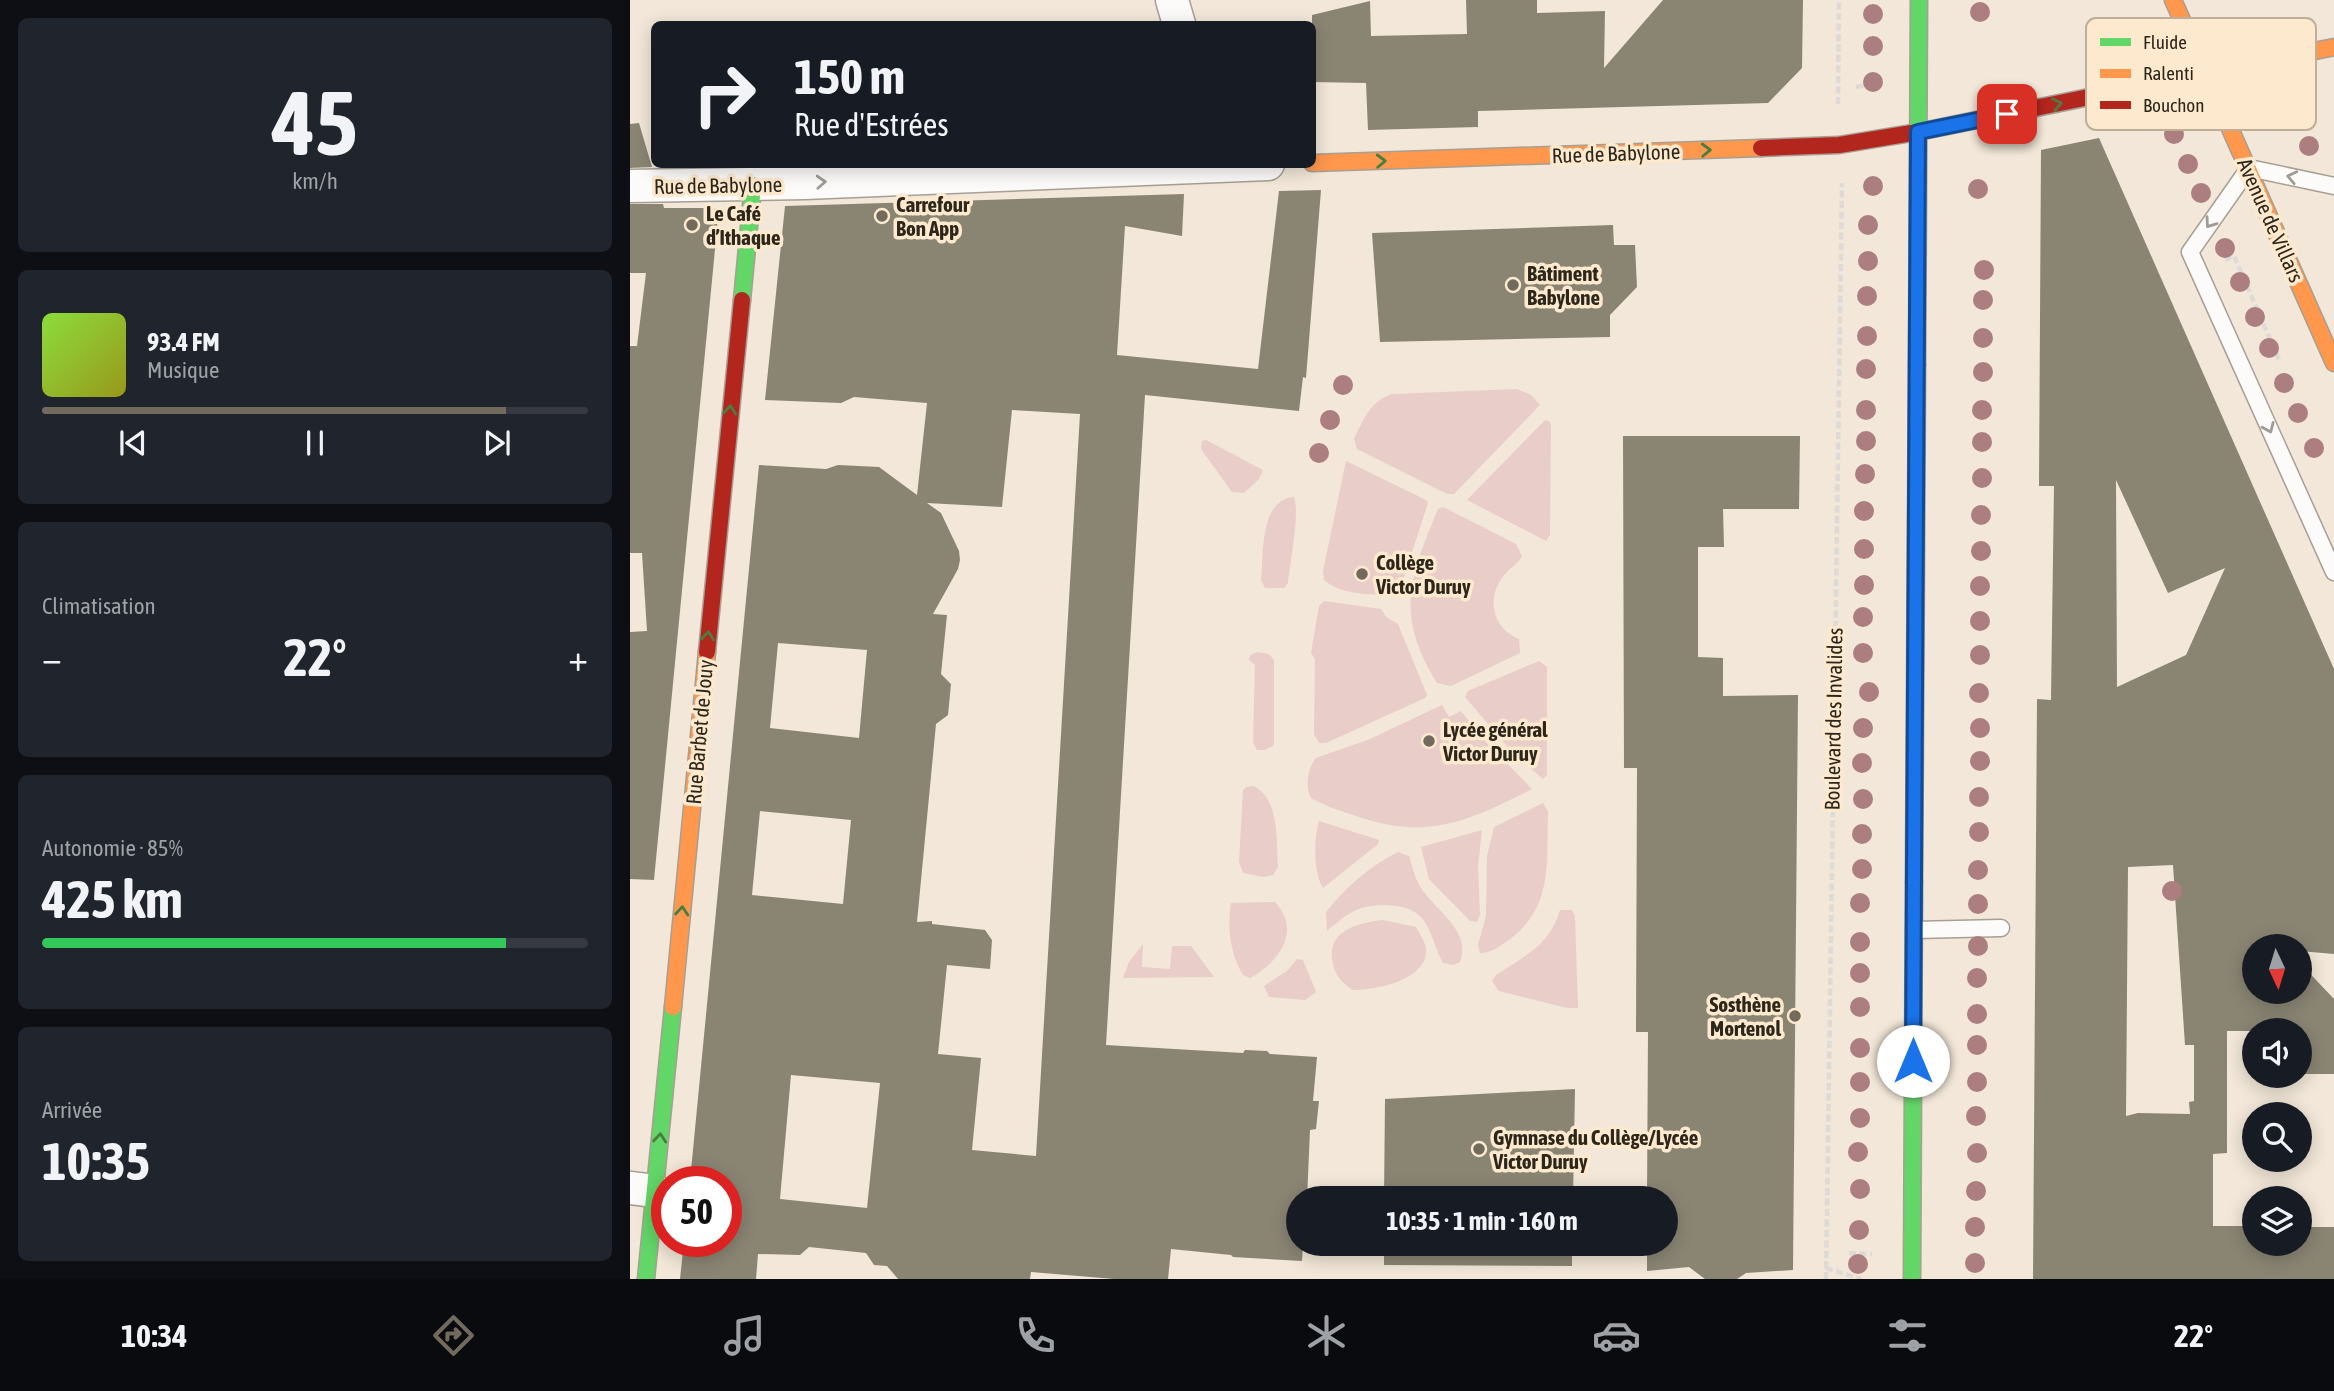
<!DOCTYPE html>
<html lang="fr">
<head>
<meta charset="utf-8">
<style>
  body { margin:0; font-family:"Asap Condensed",sans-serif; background:#20242c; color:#f1f3f6; height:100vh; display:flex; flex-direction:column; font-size:26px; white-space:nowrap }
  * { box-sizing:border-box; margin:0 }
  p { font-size:23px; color:#9ea1a6 }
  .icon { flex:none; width:38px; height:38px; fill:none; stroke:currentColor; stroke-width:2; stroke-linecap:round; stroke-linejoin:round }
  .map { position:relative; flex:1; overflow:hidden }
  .panel { display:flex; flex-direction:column; gap:18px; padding:18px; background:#0d0f14; width:630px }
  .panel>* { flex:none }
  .banner { position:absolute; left:21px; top:21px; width:665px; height:147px; border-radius:10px; box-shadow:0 4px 18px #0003; background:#171b24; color:#f1f3f6; overflow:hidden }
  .needle { width:46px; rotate:176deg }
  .tools { position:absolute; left:1612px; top:934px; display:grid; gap:14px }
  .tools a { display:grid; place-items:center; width:70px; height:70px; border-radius:50%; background:#171b24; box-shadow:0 4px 18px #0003; font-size:35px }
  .speed { position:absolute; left:21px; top:1166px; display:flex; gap:14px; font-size:35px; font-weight:700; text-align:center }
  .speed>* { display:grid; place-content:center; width:91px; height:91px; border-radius:50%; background:#171b24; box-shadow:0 4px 18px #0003; line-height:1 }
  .speed .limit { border:10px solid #d22; background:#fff; color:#111 }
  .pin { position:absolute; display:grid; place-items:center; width:60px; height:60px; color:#fff; margin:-30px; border-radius:14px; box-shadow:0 4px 10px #0006 }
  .me { position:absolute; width:77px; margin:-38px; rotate:0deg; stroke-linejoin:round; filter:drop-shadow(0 0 5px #0008) }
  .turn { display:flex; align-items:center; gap:24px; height:147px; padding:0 28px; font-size:32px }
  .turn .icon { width:91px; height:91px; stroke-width:2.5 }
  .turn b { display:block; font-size:49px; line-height:60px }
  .big { font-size:52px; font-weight:700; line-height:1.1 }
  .panel .widget { flex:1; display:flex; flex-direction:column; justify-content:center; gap:10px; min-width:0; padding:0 24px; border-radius:10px; background:#20242c }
  .panel .dial { align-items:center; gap:0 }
  .dial b { font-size:91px; line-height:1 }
  .song { display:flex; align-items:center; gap:21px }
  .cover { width:84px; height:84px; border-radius:10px; background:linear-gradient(135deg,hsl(90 70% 55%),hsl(60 70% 35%)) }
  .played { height:7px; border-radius:4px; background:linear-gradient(90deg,#726a5d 85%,#363941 85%) }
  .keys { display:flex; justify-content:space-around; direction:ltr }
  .heat { display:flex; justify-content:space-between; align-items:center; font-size:38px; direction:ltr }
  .charge { height:10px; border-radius:5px; background:linear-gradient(90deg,#34c759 85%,#363941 0) }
  .trip { position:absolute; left:656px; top:1186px; width:392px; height:70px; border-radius:35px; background:#171b24; box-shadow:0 4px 18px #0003; font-weight:700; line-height:70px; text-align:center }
  .menu { display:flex; height:112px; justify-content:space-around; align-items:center; background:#090b0e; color:#9ea1a6 }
  .menu .icon { width:49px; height:49px }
  .menu .on { color:#726a5d }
  .menu b { font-size:32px; color:#f1f3f6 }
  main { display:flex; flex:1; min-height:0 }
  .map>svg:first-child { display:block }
  .green { fill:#e8cdc8 }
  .building { fill:#8a8573; fill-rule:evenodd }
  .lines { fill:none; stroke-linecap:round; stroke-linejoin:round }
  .lane-casing { stroke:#a79f94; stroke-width:19 }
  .street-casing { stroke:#a79f94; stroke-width:35 }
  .fast-casing { stroke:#a79f94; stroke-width:19 }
  .slow-casing { stroke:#a79f94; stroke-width:19 }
  .jam-casing { stroke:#a79f94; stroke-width:19 }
  .path { stroke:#dedad5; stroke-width:4.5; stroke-dasharray:7 3.5; stroke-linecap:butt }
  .lane { stroke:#fdfbf9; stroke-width:16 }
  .street { stroke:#fdfbf9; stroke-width:32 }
  .fast { stroke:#63d668; stroke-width:16 }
  .slow { stroke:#ff974d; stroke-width:16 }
  .jam { stroke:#b3261e; stroke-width:16 }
  .tree { fill:#ac7e7f }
  .oneway { stroke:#487e42 }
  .oneway2 { stroke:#9f9b95 }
  .route-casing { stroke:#114b97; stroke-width:18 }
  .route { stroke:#1a73e8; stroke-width:12 }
  .poi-dot { fill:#726a5d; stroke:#fde9cd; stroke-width:2.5 }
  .labels { text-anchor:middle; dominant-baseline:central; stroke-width:7; stroke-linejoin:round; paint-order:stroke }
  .street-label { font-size:21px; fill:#2d261b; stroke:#fde9cd }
  .poi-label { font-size:21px; font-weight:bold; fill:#2d261b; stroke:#fde9cd; text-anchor:start }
  .key { fill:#fde9cd; stroke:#bfae98; stroke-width:2 }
  .key-label { font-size:19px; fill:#2d261b }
</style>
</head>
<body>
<main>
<section class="panel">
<div class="widget dial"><b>45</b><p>km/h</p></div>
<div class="widget">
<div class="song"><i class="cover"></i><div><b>93.4 FM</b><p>Musique</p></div></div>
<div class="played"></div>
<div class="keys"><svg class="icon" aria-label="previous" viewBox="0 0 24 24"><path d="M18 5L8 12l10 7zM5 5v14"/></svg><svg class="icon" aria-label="pause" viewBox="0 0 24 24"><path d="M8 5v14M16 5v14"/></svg><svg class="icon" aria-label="next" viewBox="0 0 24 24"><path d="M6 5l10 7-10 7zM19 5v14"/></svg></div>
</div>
<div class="widget"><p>Climatisation</p>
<div class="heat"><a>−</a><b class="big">22°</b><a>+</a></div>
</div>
<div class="widget"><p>Autonomie · 85%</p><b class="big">425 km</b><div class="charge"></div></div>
<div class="widget"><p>Arrivée</p><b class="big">10:35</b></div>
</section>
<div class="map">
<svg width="1704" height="1279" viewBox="0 0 1704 1279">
  <rect width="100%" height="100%" fill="#f2e7d8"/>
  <g class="green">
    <path d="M887,389L901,395L910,405L824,494H817L727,449L724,439C734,419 739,402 762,394Z"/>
    <polygon points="915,420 920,422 921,426 920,535 916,541 837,500"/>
    <polygon points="576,440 633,470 629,479 614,493 602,492 571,449 572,441"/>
    <path d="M716,461L796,500L798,503L772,583L755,587L751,595C732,594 709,593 694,580L693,571Z"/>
    <path d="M664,497C670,514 660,562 658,583L654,588H635L631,580C634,554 629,500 664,497Z"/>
    <path d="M813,507L886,544L892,556C888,564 882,566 877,572C855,594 861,628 889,639L890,653L821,686L807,683C765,615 779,579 808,509Z"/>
    <polygon points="694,601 751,609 756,617 768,624 797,695 795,698 696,743 689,743 684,734 685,659 681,653 689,606"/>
    <polygon points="627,652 639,654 644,660 644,745 635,750 627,750 623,742 625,665 619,660 620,655"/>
    <polygon points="909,661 917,667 917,775 913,779 883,753 835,697 838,691"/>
    <path d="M812,705L819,717L831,711L854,740L902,789C838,821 798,841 726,816C711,811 695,806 681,798C675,786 677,769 686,758L740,739Z"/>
    <path d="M623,786C650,798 646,842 648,867L643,875L634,877L613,873L609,862L613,790L616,787Z"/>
    <path d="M913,803L918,812C916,861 924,906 880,939C870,946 862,953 850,953L848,945L856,916L857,856L864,827Z"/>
    <path d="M689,821L749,840L748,844L693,888C683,872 684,838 689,821Z"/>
    <polygon points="852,830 848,866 850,915 847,922 840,921 799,879 791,847"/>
    <path d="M768,852L779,856C782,865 784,875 788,883C802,909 843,930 830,962L823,965L813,963C805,948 802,931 792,918C779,902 741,902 724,911C714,916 705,924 697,931L696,912C716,887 740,866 768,852Z"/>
    <path d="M645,902C672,931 649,962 620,978L613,975C600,953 597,928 601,903Z"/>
    <path d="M930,910H942L945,917L948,1008H937L869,991L862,981L866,975C894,957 921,944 930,910Z"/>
    <path d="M753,920L786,927C789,933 795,942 796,948C799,980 746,990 723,990C711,983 704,974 702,959C699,929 729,923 753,920Z"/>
    <polygon points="513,944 512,967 540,969 542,946 561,946 584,977 493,978 499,962"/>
    <polygon points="667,959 673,960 686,992 675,1000 639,997 634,986 657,971"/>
  </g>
  <g class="building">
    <polygon points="836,0 907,0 907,13 975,11 974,68 1033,0 1173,0 1172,68 1138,103 848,111 848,127 738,130 736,83 682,82 682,15 740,1 741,36 837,34"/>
    <polygon points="9,123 22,167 0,168 0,124"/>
    <path d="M1469,138L1704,669V954L1670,951V947H1624V992H1670V963L1704,999V1074H1670V1031H1597V1153L1583,1154V1226H1624V1244H1670V1227H1704V1279H1403L1407,699L1421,700L1424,486H1409L1411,150ZM1486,480L1538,593L1595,568L1556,655L1487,687ZM1543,865L1555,1045H1564V1101L1559,1102L1560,1114L1508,1113L1496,1116L1498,867Z"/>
    <path d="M691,190L676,378L673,377L669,411L515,395L476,1045L613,1053L615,1050L637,1051L640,1054L687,1057L683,1101H689L686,1129L680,1130L677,1199H668V1244H673L672,1261L603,1257L601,1255L541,1249L538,1279H484L401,1272L400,1279H268L257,1266L244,1265L236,1253L179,1247L170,1255L128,1254L126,1279H50L54,1241H96V1181H60L129,465L196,469L208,465L249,467L287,495L297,403L224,397L211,403L135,400L155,206L554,194L552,236L495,226L487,355L628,369L649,191ZM382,410L450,414L406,1156L342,1150L351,1058L308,1054L317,965L360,969L362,940L355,930L302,924V921L287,922L306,724L318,715L321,684L311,674L317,615L303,614L328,569L330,560L329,551L311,513L297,503L372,507ZM148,643L237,650L229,738L140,728ZM130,811L221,820L213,904L122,895ZM161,1075L250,1083L237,1208L150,1199Z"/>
    <polygon points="0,204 33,204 34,208 89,208 24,880 0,879 0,632 17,631 12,553 0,553 0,346 7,346 16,273 0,273"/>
    <polygon points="983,225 984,245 1005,245 1007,287 980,315 980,337 750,342 742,233"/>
    <polygon points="993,436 1170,436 1169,509 1093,509 1094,547 1068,547 1068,657 1093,658 1093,696 1168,695 1163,1270 1116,1273 1107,1279 1075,1279 1059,1267 1017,1271 1017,1244 1036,1244 1036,1199 1017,1199 1018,1032 1006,1032 1007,768 994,768"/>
    <polygon points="945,1089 943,1199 754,1199 755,1099"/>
    <polygon points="754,1244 942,1244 942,1266 754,1265"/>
  </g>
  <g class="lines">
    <g class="lane-casing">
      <g id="lane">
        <polyline points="1704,186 1619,168 1560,252 1704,572"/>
        <polyline points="1284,930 1371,928"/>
      </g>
    </g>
    <g class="street-casing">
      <g id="street">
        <polyline points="542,0 549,24"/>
        <polyline points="0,186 175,183 638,164"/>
        <polyline points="0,1188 25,1191"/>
      </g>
    </g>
    <g class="fast-casing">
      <g id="fast">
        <polyline points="112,300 123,185"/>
        <polyline points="1287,365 1289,0"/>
        <polyline points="16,1279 43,1007"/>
        <polyline points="1282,1279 1284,882"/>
      </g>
    </g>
    <g class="slow-casing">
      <g id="slow">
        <polyline points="1543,0 1704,363"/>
        <polyline points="1562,76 1704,47"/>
        <polyline points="682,163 1131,148"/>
        <polyline points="43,1007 77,652"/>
      </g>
    </g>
    <g class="jam-casing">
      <g id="jam">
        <polyline points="1131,148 1209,145 1288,132 1562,76"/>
        <polyline points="77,652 112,300"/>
        <polyline points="1284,882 1287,365"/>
      </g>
    </g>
    <g class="path">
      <polyline points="1226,87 1247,83"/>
      <polyline points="1208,104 1209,0"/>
      <polyline points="1595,260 1604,256 1650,362"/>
      <polyline points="1219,1253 1242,1254"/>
      <polyline points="1196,1268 1231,1279"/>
      <polyline points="1196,1279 1212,183"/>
    </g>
    <use href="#lane" class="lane"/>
    <use href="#street" class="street"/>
    <use href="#fast" class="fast"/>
    <use href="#slow" class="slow"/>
    <use href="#jam" class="jam"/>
  </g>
  <g class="tree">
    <circle cx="1350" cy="12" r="10"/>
    <circle cx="1243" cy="14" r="10"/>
    <circle cx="1243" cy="46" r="10"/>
    <circle cx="1243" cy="82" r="10"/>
    <circle cx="1544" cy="134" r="10"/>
    <circle cx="1679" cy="146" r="10"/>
    <circle cx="1558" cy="164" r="10"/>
    <circle cx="1243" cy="186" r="10"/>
    <circle cx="1348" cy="189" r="10"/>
    <circle cx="1571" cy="193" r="10"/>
    <circle cx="1238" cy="225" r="10"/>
    <circle cx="1595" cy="248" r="10"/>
    <circle cx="1238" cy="261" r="10"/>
    <circle cx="1354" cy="270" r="10"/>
    <circle cx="1610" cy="282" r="10"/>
    <circle cx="1237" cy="296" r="10"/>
    <circle cx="1353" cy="300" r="10"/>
    <circle cx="1625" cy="317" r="10"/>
    <circle cx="1237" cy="336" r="10"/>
    <circle cx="1353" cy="338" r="10"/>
    <circle cx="1639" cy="348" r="10"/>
    <circle cx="1236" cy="369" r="10"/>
    <circle cx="1353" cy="372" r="10"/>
    <circle cx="1654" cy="383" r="10"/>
    <circle cx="713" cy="385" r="10"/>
    <circle cx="1236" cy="410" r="10"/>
    <circle cx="1352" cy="410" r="10"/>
    <circle cx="1668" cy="413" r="10"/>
    <circle cx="700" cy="420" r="10"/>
    <circle cx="1236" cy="441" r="10"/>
    <circle cx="1352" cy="442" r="10"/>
    <circle cx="1684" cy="448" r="10"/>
    <circle cx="689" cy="453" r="10"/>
    <circle cx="1235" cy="474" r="10"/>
    <circle cx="1352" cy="478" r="10"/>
    <circle cx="1234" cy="511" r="10"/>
    <circle cx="1351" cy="515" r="10"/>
    <circle cx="1234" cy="549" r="10"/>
    <circle cx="1351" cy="551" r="10"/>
    <circle cx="1234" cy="585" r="10"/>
    <circle cx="1350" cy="586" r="10"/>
    <circle cx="1233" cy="617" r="10"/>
    <circle cx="1350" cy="621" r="10"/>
    <circle cx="1233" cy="653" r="10"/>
    <circle cx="1350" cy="655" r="10"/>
    <circle cx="1239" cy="692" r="10"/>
    <circle cx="1349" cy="693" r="10"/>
    <circle cx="1233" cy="728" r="10"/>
    <circle cx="1350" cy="728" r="10"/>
    <circle cx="1350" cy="761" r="10"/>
    <circle cx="1232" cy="763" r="10"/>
    <circle cx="1349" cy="797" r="10"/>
    <circle cx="1233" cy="799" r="10"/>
    <circle cx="1349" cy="832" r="10"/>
    <circle cx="1232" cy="834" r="10"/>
    <circle cx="1232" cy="869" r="10"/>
    <circle cx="1348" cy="870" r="10"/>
    <circle cx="1542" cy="891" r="10"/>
    <circle cx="1230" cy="903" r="10"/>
    <circle cx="1348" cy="904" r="10"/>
    <circle cx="1230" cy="942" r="10"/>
    <circle cx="1348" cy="946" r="10"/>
    <circle cx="1230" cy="973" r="10"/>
    <circle cx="1347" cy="978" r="10"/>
    <circle cx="1230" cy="1007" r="10"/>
    <circle cx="1347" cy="1014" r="10"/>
    <circle cx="1347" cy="1045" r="10"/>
    <circle cx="1230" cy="1048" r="10"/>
    <circle cx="1230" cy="1082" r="10"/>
    <circle cx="1347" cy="1082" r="10"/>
    <circle cx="1346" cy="1116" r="10"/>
    <circle cx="1230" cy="1118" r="10"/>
    <circle cx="1228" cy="1152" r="10"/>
    <circle cx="1347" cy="1153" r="10"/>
    <circle cx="1230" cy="1189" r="10"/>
    <circle cx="1346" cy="1191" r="10"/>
    <circle cx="1345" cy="1227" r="10"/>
    <circle cx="1229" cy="1230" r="10"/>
    <circle cx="1345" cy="1263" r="10"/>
    <circle cx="1228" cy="1264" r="10"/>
  </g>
  <defs><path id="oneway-chevron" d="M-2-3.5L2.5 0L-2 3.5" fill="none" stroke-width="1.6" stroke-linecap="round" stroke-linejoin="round" transform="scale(1.75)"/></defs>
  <g class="oneway">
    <use href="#oneway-chevron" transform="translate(1427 104) rotate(-12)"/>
    <use href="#oneway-chevron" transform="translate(1076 150) rotate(-2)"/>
    <use href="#oneway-chevron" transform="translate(751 161) rotate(-2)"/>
    <use href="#oneway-chevron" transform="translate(100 410) rotate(-85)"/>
    <use href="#oneway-chevron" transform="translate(78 636) rotate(-85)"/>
    <use href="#oneway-chevron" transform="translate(52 911) rotate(-85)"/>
    <use href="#oneway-chevron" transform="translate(30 1138) rotate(-85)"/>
  </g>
  <g class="oneway2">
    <use href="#oneway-chevron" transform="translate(1662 177) rotate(-168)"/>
    <use href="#oneway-chevron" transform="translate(191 182) rotate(-3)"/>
    <use href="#oneway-chevron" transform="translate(1580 223) rotate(125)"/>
    <use href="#oneway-chevron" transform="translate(1639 428) rotate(66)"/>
  </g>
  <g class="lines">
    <g class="route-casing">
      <polyline id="route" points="1283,1061 1288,132 1377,114"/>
    </g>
    <use href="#route" class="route"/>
  </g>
  <g class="poi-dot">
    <circle cx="252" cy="216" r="7"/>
    <circle cx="62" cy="225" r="7"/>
    <circle cx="883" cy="285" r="7"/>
    <circle cx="732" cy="574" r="7"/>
    <circle cx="799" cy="741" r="7"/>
    <circle cx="1165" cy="1016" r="7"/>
    <circle cx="849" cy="1149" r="7"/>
  </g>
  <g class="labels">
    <g class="street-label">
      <text transform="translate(986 153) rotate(-2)">Rue de Babylone</text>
      <text transform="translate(88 185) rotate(-1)">Rue de Babylone</text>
      <text transform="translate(1641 220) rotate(66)">Avenue de Villars</text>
      <text transform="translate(1203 719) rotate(-89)">Boulevard des Invalides</text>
      <text transform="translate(69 732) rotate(-85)">Rue Barbet de Jouy</text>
    </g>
    <g class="poi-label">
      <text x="266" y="204">Carrefour<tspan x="266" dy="24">Bon App</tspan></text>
      <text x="76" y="213">Le Café<tspan x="76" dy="24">d’Ithaque</tspan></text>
      <text x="897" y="273">Bâtiment<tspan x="897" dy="24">Babylone</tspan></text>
      <text x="746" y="562">Collège<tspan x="746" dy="24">Victor Duruy</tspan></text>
      <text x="813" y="729">Lycée général<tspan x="813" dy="24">Victor Duruy</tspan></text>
      <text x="1151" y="1004" text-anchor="end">Sosthène<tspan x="1151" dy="24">Mortenol</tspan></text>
      <text x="863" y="1137">Gymnase du Collège/Lycée<tspan x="863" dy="24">Victor Duruy</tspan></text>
    </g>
  </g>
  <rect x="1456" y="18" width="230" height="112" rx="10" class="key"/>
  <rect x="1470" y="38" width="31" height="8" fill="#63d668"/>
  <rect x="1470" y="69" width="31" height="9" fill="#ff974d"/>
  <rect x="1470" y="101" width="31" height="8" fill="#b3261e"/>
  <g class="key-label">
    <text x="1513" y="49">Fluide</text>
    <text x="1513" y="80">Ralenti</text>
    <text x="1513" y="112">Bouchon</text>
  </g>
</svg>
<div class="tools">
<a><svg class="needle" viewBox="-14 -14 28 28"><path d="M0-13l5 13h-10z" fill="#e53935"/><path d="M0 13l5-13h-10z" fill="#9ea1a6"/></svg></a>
<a><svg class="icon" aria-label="sound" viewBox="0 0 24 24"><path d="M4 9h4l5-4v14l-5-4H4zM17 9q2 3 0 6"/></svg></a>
<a><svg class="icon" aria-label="search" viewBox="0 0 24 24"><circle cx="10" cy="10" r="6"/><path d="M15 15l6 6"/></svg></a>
<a><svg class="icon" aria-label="layers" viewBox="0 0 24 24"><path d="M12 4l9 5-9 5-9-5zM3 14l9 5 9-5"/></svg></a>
</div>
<div class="speed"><div class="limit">50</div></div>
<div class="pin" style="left:1377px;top:114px;background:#d93025"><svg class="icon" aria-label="arrive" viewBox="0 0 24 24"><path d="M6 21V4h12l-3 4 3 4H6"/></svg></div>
<svg class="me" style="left:1283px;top:1061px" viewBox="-20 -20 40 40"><circle r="19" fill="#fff"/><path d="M0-13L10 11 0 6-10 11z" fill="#1a73e8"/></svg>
<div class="trip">10:35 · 1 min · 160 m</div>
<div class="banner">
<div class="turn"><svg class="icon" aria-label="right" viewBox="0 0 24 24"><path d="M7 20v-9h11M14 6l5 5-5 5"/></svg><div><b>150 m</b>Rue d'Estrées</div></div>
</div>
</div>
</main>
<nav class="menu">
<b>10:34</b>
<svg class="icon on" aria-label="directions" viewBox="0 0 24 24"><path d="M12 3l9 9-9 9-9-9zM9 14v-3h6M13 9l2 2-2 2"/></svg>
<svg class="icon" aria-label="music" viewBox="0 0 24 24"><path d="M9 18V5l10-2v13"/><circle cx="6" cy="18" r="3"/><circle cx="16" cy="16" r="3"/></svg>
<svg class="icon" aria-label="phone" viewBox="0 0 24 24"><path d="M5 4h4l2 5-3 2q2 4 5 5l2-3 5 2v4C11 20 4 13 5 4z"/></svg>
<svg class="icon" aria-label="climate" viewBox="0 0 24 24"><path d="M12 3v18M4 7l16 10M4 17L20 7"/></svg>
<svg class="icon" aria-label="car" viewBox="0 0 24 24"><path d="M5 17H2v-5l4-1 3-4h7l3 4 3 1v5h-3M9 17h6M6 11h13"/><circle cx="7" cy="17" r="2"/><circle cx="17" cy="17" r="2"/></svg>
<svg class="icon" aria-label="filters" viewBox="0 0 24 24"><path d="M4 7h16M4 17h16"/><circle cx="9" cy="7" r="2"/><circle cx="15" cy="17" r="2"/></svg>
<b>22°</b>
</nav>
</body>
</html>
